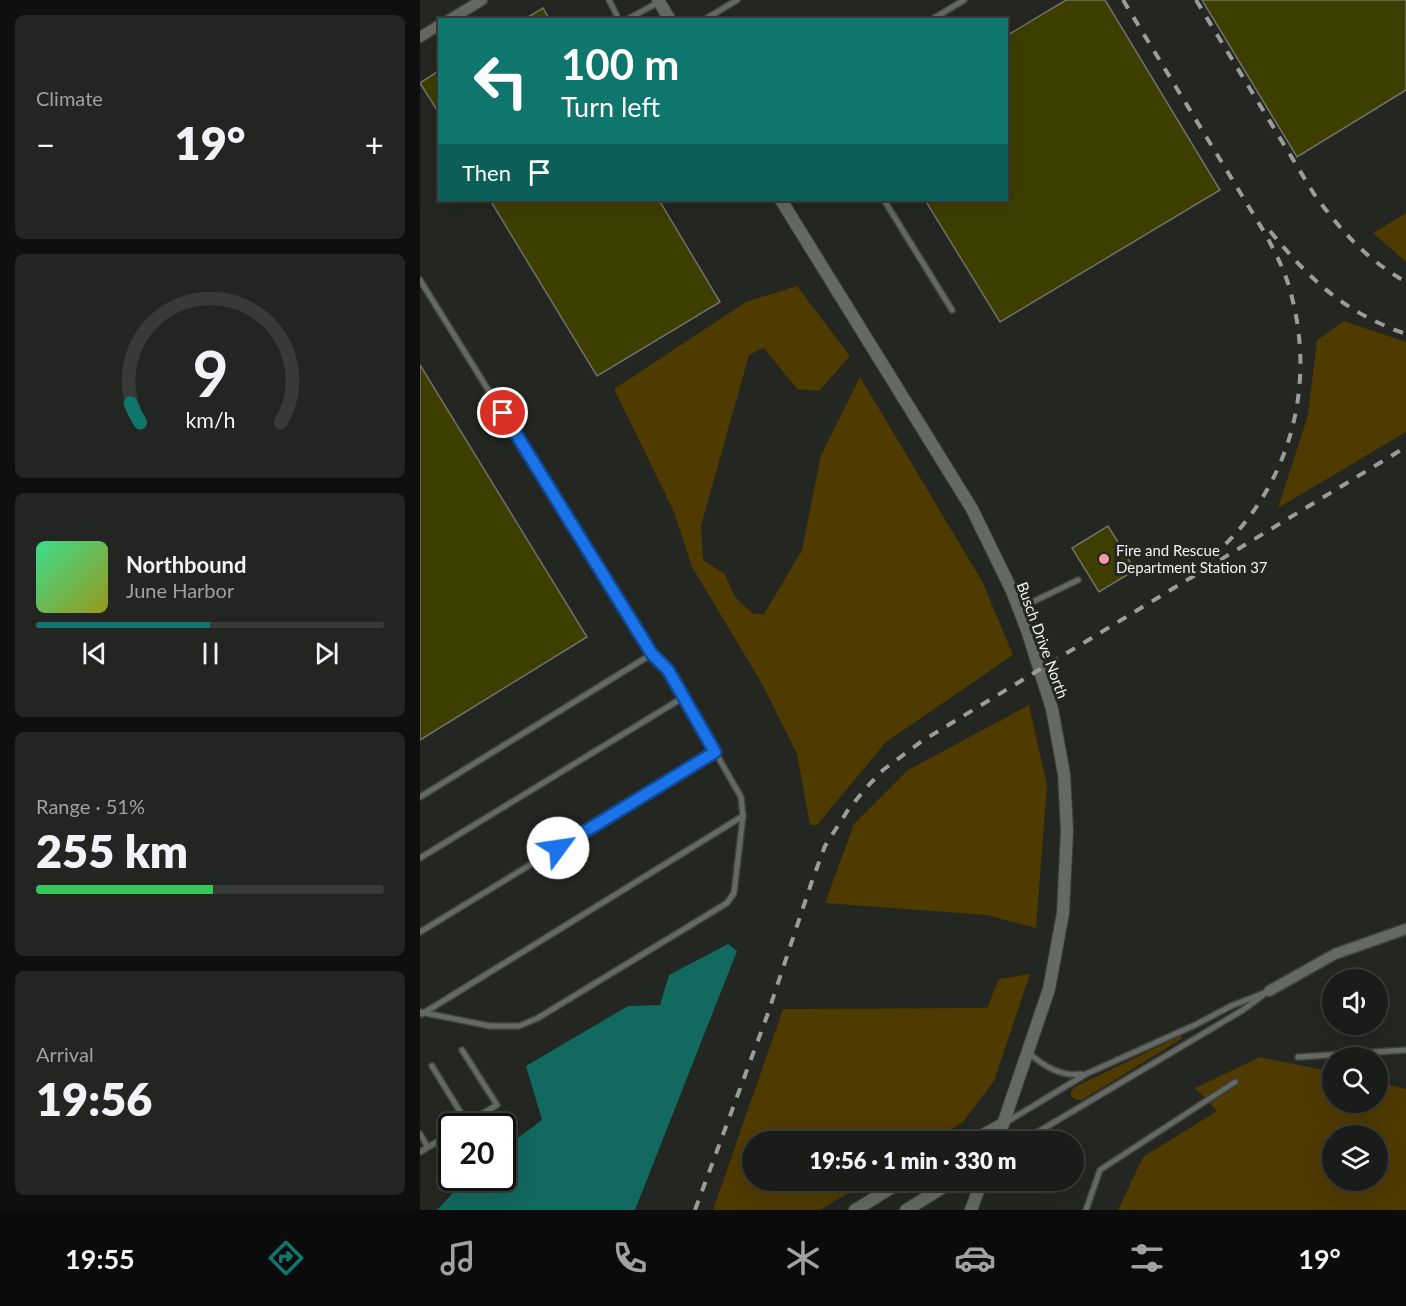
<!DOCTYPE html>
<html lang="en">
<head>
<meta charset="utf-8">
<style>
  body { margin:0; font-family:Lato,sans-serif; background:#232522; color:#f1f3f6; height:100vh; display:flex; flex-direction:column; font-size:22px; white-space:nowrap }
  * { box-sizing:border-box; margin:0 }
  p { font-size:20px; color:#9fa1a2 }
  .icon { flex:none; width:33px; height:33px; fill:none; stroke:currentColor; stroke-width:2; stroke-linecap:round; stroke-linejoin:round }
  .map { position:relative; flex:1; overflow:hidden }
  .details { display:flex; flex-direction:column; gap:15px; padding:15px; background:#0e0f0e; width:420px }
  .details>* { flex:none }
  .guide { position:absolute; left:18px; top:18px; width:570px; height:183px; border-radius:0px; box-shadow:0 6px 24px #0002,0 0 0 2px #383a38; background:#0f766e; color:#fff; overflow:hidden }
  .buttons { position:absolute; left:902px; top:969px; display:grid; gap:12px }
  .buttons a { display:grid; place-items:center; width:66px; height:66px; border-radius:50%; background:#1a1c19; box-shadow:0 6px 24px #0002,0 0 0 2px #383a38; font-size:30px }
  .speed { position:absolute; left:18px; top:1113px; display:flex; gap:12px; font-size:30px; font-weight:700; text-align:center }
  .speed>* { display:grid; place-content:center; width:78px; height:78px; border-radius:50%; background:#1a1c19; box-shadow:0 6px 24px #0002,0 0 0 2px #383a38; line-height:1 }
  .speed .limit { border:3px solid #111; border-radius:9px; background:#fff; color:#111 }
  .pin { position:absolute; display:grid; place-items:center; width:51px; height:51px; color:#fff; margin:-26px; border:3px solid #fff; border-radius:50%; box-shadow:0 2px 6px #0007 }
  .me { position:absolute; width:66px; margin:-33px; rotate:59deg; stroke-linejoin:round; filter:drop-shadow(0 0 4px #0008) }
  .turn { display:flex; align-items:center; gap:21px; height:126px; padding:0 24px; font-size:27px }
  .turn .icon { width:78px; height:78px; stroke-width:2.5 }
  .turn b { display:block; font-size:42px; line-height:51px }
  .then { display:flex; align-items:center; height:57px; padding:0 24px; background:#0003; gap:12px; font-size:22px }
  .big { font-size:45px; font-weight:800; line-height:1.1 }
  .details .tile { flex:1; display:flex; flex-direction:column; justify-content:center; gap:9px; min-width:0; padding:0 21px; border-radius:9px; background:#232522 }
  .details .dial { align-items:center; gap:0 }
  .dial svg { height:156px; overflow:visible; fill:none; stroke:#383a38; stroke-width:7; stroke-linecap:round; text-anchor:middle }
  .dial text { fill:#f1f3f6; stroke:none }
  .song { display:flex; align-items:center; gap:18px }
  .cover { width:72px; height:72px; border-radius:9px; background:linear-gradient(135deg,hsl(150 70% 55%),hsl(60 70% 35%)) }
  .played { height:6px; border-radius:3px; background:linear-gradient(90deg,#0f766e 50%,#383a38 50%) }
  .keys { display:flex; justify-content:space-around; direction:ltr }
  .heat { display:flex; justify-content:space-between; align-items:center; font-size:33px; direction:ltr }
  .charge { height:9px; border-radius:4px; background:linear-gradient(90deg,#34c759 51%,#383a38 0) }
  .trip { position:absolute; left:322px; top:1131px; width:342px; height:60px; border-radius:30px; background:#1a1c19; box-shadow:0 6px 24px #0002,0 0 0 2px #383a38; font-weight:800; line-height:60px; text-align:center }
  .tabs { display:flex; height:96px; justify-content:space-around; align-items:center; background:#0a0b0a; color:#9fa1a2 }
  .tabs .icon { width:42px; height:42px }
  .tabs .selected { color:#0f766e }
  .tabs b { font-size:27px; color:#f1f3f6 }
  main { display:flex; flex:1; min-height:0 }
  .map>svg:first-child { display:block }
  .green { fill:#4f3a00; fill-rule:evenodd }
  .water { fill:#11695f }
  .building { fill:#3d3e00; stroke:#71716b; stroke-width:1.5 }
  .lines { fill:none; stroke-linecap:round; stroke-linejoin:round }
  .service-casing { stroke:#3e413d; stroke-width:8 }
  .minor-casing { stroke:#3e413d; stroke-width:13 }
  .tertiary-casing { stroke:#3e413d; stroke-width:14 }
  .service { stroke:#656963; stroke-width:5 }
  .minor { stroke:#656963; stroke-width:10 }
  .tertiary { stroke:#656963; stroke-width:12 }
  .rail { stroke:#9b9d9a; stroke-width:4; stroke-dasharray:10 10; stroke-linecap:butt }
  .route-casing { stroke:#114b97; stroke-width:15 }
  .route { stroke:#1a73e8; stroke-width:10 }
  .poi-dot { fill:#f49aa3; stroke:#232621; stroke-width:2 }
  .labels { text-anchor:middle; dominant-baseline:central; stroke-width:6; stroke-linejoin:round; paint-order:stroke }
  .poi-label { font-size:15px; fill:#f1f3f0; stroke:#232621; text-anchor:start }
  .street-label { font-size:15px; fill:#f1f3f0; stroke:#232621 }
</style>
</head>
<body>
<main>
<section class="details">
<div class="tile"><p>Climate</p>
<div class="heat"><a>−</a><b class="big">19°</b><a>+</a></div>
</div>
<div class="tile dial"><svg viewBox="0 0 100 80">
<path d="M14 69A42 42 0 1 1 86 69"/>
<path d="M14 69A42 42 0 0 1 9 59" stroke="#0f766e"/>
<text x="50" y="56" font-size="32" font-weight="700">9</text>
<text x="50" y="72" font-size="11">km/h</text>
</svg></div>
<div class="tile">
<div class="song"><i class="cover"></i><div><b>Northbound</b><p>June Harbor</p></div></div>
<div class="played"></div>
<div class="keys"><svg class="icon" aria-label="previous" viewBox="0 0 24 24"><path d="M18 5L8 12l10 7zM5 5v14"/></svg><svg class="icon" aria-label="pause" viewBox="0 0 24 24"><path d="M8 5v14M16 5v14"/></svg><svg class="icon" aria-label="next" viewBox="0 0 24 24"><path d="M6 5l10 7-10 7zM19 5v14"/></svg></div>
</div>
<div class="tile"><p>Range · 51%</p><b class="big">255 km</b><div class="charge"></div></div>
<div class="tile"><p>Arrival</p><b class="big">19:56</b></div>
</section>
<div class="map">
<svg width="986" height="1210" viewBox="0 0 986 1210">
  <rect width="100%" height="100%" fill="#232621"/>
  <g class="green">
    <polygon points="986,213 986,262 953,233"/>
    <polygon points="377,286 430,356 399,391 377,389 344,348 329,355 281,526 283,560 305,574 315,597 333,614 344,614 382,550 401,455 440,377 563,583 593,655 466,742 397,825 390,825 377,754 341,682 272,567 254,512 194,389 326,302"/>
    <polygon points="924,321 986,342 986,432 858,508 888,415 897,340"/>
    <polygon points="609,705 627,785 616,928 567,915 405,903 434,824 488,770"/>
    <polygon points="610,974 574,1081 543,1122 512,1141 333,1142 333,1180 448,1181 400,1210 293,1210 363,1009 567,1008 579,979"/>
    <polygon points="760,1036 762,1038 758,1041 662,1100 656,1100 651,1096 651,1091 655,1087"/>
    <path d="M840,1057L912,1072V1102H957V1082L986,1089V1210H698L723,1157L797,1111L775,1088ZM912,1136H957V1180H912Z"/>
  </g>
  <polygon class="water" points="308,944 317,951 215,1210 17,1210 47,1178 82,1178 83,1149 122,1120 106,1066 208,1006 240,1005 249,975"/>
  <g class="building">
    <polygon points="646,0 685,0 800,190 580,322 505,200 586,200 586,36"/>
    <polygon points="782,0 986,0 986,90 877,157"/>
    <polygon points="123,8 130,20 103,20"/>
    <polygon points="20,70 20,115 0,83"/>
    <polygon points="70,200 239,200 300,302 177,376"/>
    <polygon points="0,365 167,637 0,740"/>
    <polygon points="688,526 715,570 679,592 652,548"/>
  </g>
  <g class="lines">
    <g class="service-casing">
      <g id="service">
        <polyline points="189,0 199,20"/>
        <polyline points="206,20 239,2"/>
        <polyline points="284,20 317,0"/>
        <polyline points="511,20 544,0"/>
        <polyline points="464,200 532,310"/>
        <polyline points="0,280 232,654 0,797"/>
        <polyline points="600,608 658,580"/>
        <polyline points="0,858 264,697"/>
        <polyline points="0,932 295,752"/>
        <polyline points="0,1012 70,1026 99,1026 118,1018 307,903 314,893 323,816 321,797 248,670 232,654"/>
        <polyline points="2,1014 323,816"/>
        <polyline points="42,1050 77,1105 42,1126"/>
        <path d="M608,1052C622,1065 641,1077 661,1074"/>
        <polyline points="878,1057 986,1050"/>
        <polyline points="12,1066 47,1123"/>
        <polyline points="585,1123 666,1074 775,1025 811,1006 849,991"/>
        <polyline points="0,1134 8,1147"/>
        <polyline points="601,1142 823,1010 843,995"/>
        <polyline points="0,1152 32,1133"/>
        <polyline points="666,1210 680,1170 815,1082"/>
      </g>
    </g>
    <g class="minor-casing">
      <g id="minor">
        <polyline points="29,20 62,0"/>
        <polyline points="0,37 20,25"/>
        <polyline points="849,991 915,954 986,929"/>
      </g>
    </g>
    <g class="tertiary-casing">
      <g id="tertiary">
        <polyline points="238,0 250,20"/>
        <polyline points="361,200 552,509 592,591 607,630 632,709 644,774 647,831 643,913 629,989 577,1142"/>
        <polyline points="550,1142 583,1124"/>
        <polyline points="435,1210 484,1180"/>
        <polyline points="486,1210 535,1180"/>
        <polyline points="551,1210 562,1180"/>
      </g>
    </g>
    <use href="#service" class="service"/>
    <use href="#minor" class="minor"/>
    <use href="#tertiary" class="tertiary"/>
    <g class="rail">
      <path d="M703,0L846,235C856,254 866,273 871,294C898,392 866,496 787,561"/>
      <path d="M776,0L894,194C921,231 946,259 986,282"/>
      <path d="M850,231C891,281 924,312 986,334"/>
      <polyline points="275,1210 347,1016 391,884 405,846 428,810 445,789 463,770 502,741 986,447"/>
    </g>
  </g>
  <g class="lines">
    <g class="route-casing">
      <polyline id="route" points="83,413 232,654 248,670 295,752 138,848"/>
    </g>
    <use href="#route" class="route"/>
  </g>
  <circle class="poi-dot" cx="684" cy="559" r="6"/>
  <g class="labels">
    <g class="poi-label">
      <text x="696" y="550">Fire and Rescue<tspan x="696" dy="17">Department Station 37</tspan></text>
    </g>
    <g class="street-label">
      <text transform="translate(623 640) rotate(70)">Busch Drive North</text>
    </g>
  </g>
</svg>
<div class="buttons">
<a><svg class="icon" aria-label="sound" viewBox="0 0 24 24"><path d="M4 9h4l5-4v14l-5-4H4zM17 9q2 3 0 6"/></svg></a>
<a><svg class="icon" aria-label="search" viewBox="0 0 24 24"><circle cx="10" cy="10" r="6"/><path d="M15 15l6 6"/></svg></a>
<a><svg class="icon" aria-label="layers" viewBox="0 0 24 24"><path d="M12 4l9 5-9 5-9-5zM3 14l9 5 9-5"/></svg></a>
</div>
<div class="speed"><div class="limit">20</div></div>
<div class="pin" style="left:83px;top:413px;background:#d93025"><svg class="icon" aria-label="arrive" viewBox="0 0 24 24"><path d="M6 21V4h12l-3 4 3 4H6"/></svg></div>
<svg class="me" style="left:138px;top:848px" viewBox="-20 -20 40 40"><circle r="19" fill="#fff"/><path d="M0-13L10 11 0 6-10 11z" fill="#1a73e8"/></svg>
<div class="trip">19:56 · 1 min · 330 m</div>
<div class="guide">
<div class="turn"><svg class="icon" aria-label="left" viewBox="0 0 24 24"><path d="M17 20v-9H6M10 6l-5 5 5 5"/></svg><div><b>100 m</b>Turn left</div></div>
<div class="then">Then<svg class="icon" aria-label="arrive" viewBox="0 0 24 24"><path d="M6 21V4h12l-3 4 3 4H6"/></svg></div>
</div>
</div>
</main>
<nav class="tabs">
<b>19:55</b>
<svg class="icon selected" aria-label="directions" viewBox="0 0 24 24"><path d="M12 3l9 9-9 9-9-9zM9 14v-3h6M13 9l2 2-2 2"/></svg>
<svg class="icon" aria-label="music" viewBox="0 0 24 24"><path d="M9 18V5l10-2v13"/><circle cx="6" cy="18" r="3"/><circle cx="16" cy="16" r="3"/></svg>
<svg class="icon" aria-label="phone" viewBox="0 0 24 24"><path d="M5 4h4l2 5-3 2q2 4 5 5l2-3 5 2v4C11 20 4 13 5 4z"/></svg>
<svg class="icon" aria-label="climate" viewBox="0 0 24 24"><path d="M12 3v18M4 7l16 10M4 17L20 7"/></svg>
<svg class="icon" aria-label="car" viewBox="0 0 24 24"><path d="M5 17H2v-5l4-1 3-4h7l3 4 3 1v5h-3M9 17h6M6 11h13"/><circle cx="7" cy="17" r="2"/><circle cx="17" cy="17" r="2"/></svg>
<svg class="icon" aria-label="filters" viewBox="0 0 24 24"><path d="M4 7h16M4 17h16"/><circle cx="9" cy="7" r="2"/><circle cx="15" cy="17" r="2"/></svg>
<b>19°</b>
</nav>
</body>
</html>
